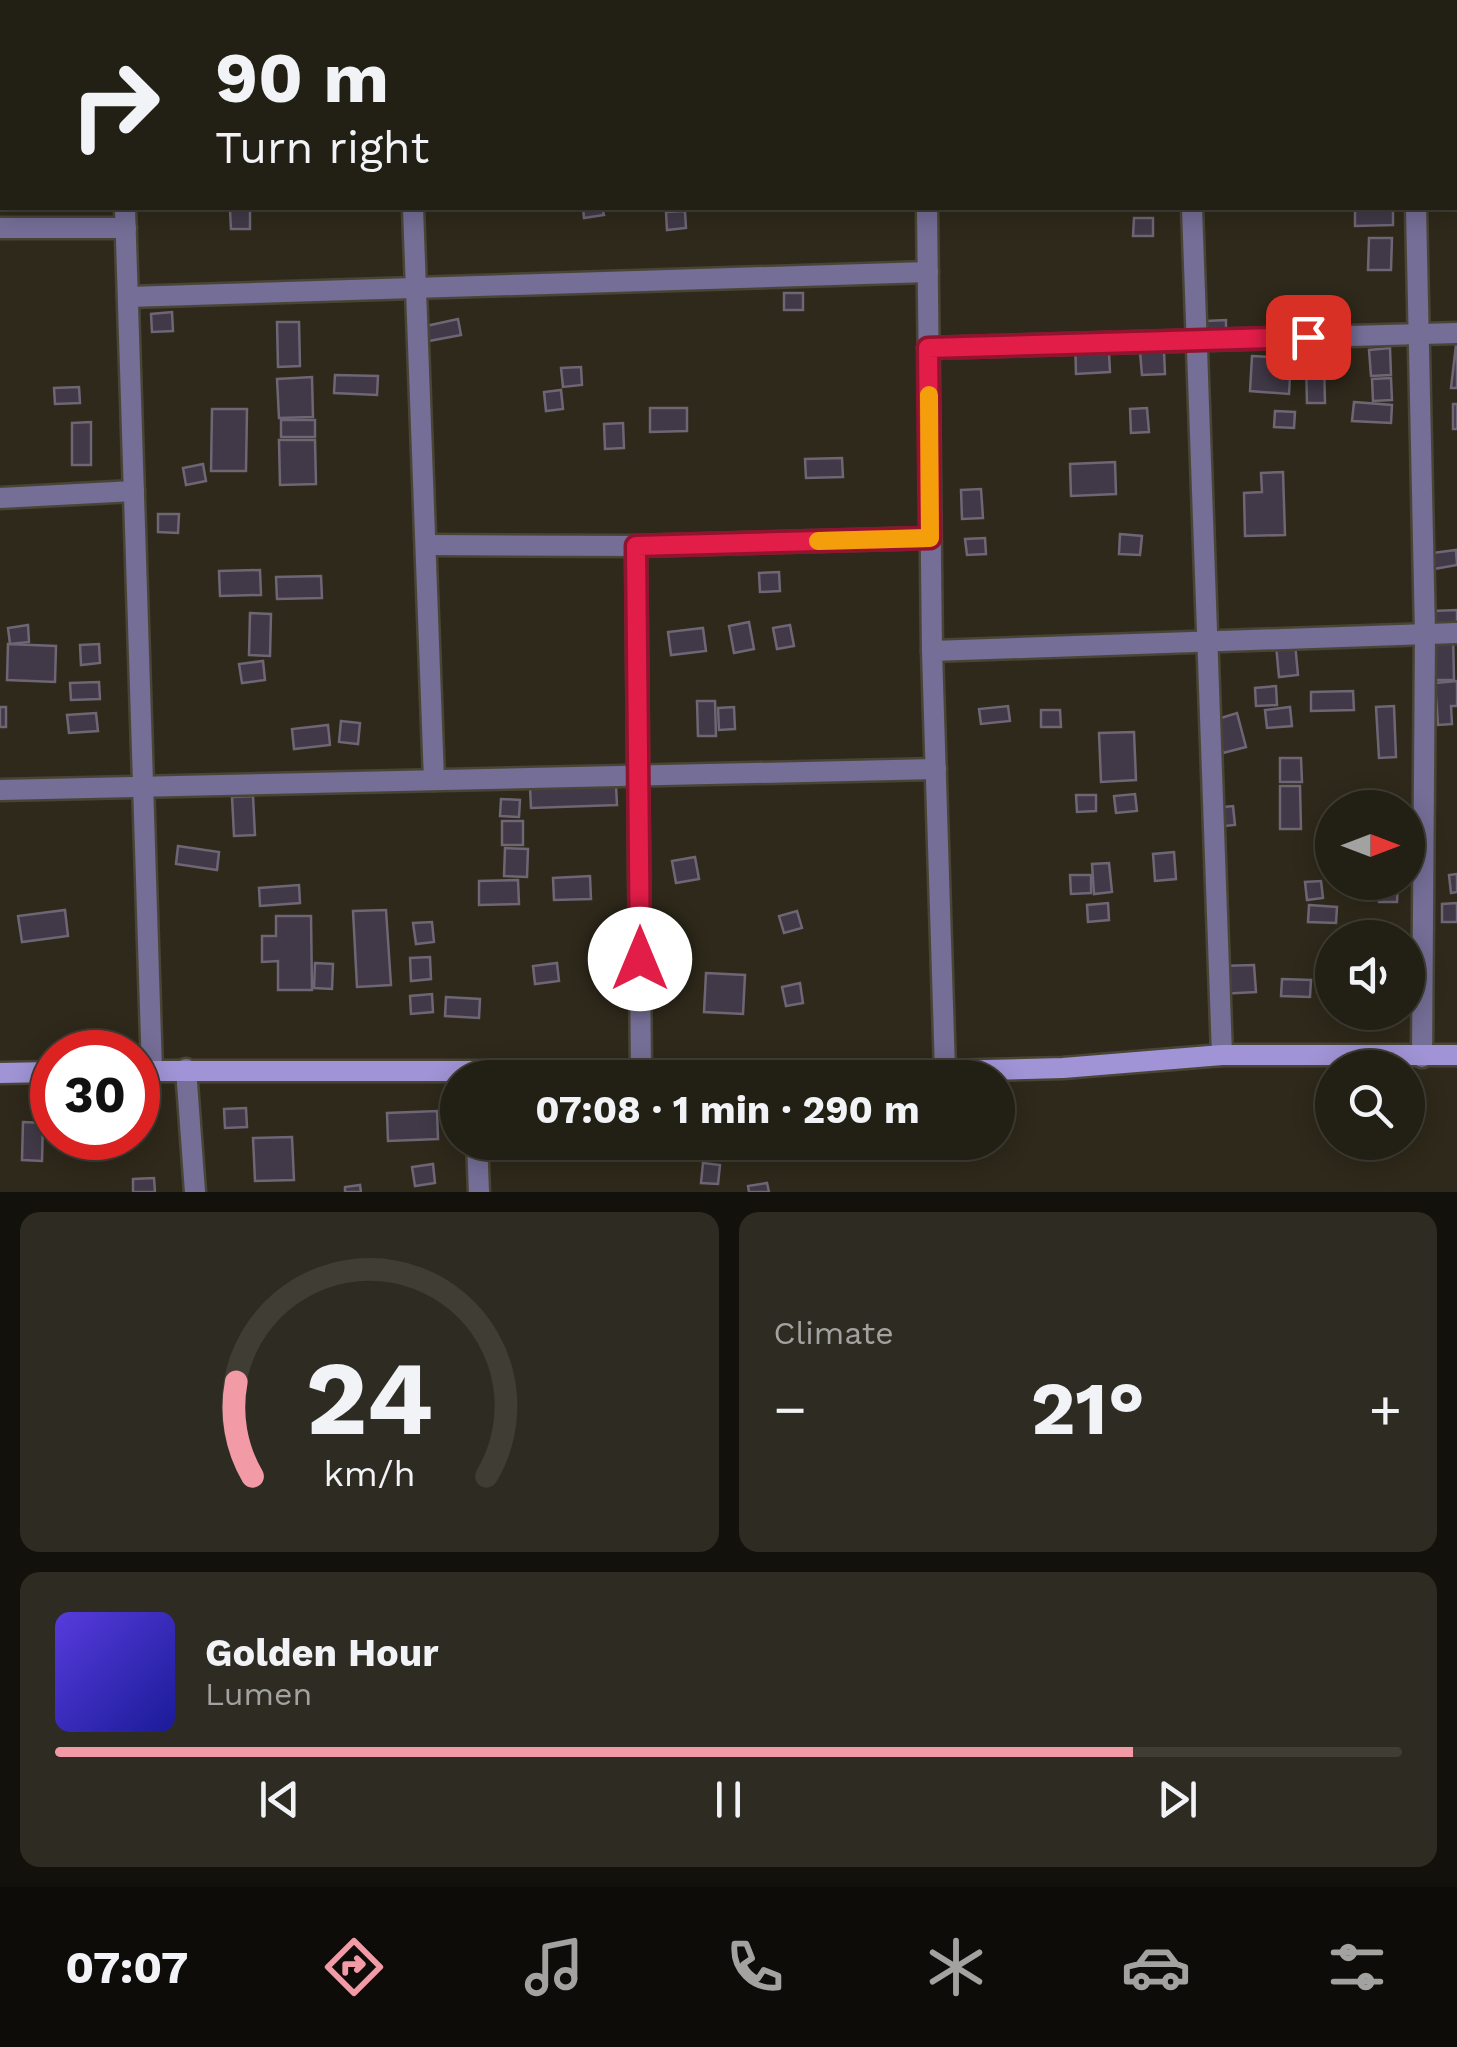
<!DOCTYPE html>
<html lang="en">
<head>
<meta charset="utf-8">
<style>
  body { margin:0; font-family:"Work Sans",sans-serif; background:#2e2c22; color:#f1f3f6; height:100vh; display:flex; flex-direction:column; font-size:38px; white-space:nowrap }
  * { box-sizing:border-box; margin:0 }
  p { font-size:32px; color:#a2a2a0 }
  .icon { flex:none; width:55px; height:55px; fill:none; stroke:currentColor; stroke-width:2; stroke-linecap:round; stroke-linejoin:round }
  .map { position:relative; height:1192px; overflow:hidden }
  .details { display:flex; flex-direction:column; gap:20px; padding:20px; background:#13110b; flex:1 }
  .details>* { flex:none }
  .top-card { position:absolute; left:0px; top:0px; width:1458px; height:210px; box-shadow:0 5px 25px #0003,0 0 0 2px #3f3d34; background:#221f14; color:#f1f3f6; overflow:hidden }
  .needle { width:65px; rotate:90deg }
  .fabs { position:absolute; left:1315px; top:790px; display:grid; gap:20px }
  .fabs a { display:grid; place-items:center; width:110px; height:110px; border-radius:50%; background:#221f14; box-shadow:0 5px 25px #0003,0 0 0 2px #3f3d34; font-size:50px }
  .speed { position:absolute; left:30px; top:1030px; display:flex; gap:20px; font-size:50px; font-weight:700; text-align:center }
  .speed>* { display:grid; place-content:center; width:130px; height:130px; border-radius:50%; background:#221f14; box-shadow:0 5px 25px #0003,0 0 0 2px #3f3d34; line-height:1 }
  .speed .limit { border:15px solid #d22; background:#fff; color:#111 }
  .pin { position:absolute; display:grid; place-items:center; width:85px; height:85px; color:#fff; margin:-42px; border-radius:20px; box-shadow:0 5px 15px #0006 }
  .me { position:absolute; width:110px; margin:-55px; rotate:0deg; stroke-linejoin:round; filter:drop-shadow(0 0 8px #0008) }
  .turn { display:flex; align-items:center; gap:35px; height:210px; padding:0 50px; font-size:45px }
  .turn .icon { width:130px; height:130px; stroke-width:2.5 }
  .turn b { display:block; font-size:70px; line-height:85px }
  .big { font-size:75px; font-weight:700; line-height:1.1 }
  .details .tile { flex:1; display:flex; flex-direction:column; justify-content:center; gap:15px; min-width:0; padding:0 35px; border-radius:20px; background:#2e2c22 }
  .details .dial { align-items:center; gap:0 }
  .dial svg { height:260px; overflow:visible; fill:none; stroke:#3f3d34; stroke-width:7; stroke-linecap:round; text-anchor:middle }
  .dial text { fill:#f1f3f6; stroke:none }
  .song { display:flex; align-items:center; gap:30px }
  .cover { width:120px; height:120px; border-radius:15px; background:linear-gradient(135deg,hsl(250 70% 55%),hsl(240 70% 35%)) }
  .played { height:10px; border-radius:5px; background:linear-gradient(90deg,#f39aa7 80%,#3f3d34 80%) }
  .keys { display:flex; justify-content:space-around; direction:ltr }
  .heat { display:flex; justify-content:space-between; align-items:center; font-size:55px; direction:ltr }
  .details .tiles { flex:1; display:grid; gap:20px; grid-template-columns:1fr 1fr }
  .tile:last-child { grid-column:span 2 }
  .trip { position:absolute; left:440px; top:1060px; width:575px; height:100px; border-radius:50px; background:#221f14; box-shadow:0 5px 25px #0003,0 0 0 2px #3f3d34; font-weight:700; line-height:100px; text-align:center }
  .menu { display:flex; height:160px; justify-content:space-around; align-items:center; background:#0e0c08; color:#a2a2a0 }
  .menu .icon { width:70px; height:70px }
  .menu .current { color:#f39aa7 }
  .menu b { font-size:45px; color:#f1f3f6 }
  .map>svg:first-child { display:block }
  .building { fill:#413947; stroke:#6e6675; stroke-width:2.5 }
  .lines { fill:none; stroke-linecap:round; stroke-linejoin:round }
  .street-casing { stroke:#494536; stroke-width:25 }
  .secondary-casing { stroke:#494536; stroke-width:25 }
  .street { stroke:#756e97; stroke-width:20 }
  .secondary { stroke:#a194d6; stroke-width:20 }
  .route-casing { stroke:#92132f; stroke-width:25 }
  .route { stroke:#e11d48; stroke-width:18 }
  .slow { stroke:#f59e0b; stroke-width:18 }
</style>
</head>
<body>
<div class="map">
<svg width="1457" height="1192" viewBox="0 0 1457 1192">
  <rect width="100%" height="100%" fill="#2e291a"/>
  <g class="building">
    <rect x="262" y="0" width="39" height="2"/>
    <rect x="1083" y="0" width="39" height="2"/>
    <polygon points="583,208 602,208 604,215 584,218"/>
    <polygon points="1355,208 1393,208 1393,225 1355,226"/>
    <polygon points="230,210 250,210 250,229 231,229"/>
    <polygon points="685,211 686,228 667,230 666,212"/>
    <polygon points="1134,218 1153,218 1153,236 1133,236"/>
    <polygon points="1369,238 1392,238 1391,270 1368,270"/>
    <rect x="784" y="293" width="19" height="17"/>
    <polygon points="172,312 173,331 152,332 151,314"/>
    <polygon points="458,319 461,335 429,341 426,326"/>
    <polygon points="1226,320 1226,340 1206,340 1206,321"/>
    <polygon points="277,322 299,322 300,366 278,367"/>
    <polygon points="1108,334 1110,372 1076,374 1075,335"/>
    <polygon points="1456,345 1457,345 1457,388 1451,388"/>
    <polygon points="1390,348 1391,375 1371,376 1369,350"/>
    <polygon points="1164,351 1165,374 1142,375 1140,352"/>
    <polygon points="1252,356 1291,358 1289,394 1250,391"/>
    <polygon points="1324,361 1325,403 1307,403 1306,362"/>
    <polygon points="581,367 582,385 563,387 561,368"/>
    <polygon points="335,375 378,376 377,395 334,393"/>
    <polygon points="312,377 313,417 279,418 277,379"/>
    <polygon points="1391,378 1392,400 1373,401 1372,379"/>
    <polygon points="79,387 80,403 55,404 54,388"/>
    <polygon points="561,390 563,409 546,411 544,392"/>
    <polygon points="1354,402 1392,405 1391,423 1352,421"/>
    <rect x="1453" y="404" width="4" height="25"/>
    <polygon points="650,408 687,408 687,431 650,432"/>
    <polygon points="1147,408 1149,432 1131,433 1130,409"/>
    <polygon points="212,409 247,409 246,471 211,471"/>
    <polygon points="1275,411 1295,412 1294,428 1274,427"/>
    <rect x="281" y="420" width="34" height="17"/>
    <polygon points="91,422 91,465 72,465 72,423"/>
    <polygon points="623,423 624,448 605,449 604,424"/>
    <polygon points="279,440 315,440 316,484 280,485"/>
    <polygon points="842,458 843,477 806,478 805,459"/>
    <polygon points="1115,462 1116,494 1071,496 1070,464"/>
    <polygon points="203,464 206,481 186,485 183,468"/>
    <polygon points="1283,472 1285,535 1245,536 1244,493 1262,492 1261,473"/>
    <polygon points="981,489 983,518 962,519 961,490"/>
    <polygon points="158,514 179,514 178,533 158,532"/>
    <polygon points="1120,534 1142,536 1140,555 1119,554"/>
    <polygon points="985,538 986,554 967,555 965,539"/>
    <polygon points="1456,550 1457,565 1434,569 1432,553"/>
    <polygon points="260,570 261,595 220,596 219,571"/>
    <polygon points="779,572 780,591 760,592 759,573"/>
    <polygon points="321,576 322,598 277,599 276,577"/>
    <polygon points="1457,610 1457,632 1453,632 1454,680 1435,680 1433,611"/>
    <polygon points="250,613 271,614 270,656 249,655"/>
    <polygon points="749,622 754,649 734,653 729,626"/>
    <polygon points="28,625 29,642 10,644 8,628"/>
    <polygon points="790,625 794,646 777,649 773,628"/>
    <polygon points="703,628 706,651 671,655 668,632"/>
    <polygon points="1295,643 1298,675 1279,677 1276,645"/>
    <polygon points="8,644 56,646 55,682 7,680"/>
    <polygon points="99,644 100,663 81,665 80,645"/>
    <polygon points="263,661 265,680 242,683 239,664"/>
    <polygon points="1457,681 1457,706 1451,706 1452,724 1438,725 1435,683"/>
    <polygon points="99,682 100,699 71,700 70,683"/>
    <polygon points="1276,686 1277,705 1256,706 1255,688"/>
    <polygon points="1353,691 1354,710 1311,711 1311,692"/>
    <polygon points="697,701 715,701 716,736 698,736"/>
    <polygon points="1008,706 1010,721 981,724 979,709"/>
    <polygon points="1394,706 1396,757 1379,758 1376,707"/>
    <rect x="0" y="707" width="6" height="20"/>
    <polygon points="734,707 735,729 719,730 718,708"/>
    <polygon points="1290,707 1292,726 1267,728 1265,710"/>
    <polygon points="1041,710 1060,710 1061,727 1041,727"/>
    <polygon points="96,713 98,731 69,733 67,715"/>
    <polygon points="1237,713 1246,747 1223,753 1214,720"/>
    <polygon points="341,721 360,723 358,744 339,742"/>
    <polygon points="328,725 330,745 294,749 292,729"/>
    <polygon points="1134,732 1136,780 1101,782 1099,733"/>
    <polygon points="1280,758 1301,758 1302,782 1280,782"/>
    <polygon points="616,785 617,805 531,808 530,787"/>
    <polygon points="1280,786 1300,786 1301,829 1280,829"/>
    <polygon points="1135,794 1137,811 1116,813 1114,796"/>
    <polygon points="1076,795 1096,795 1096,811 1077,812"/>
    <polygon points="253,796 255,835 234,836 232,797"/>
    <polygon points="501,799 520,800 519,817 500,816"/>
    <polygon points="1376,801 1397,804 1396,808 1375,808"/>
    <polygon points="1233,806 1235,825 1214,827 1213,808"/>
    <rect x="502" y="821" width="21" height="24"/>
    <polygon points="178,846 219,852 217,870 176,864"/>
    <polygon points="505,848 528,849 527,877 504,876"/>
    <polygon points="1174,852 1176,879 1155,881 1153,854"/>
    <polygon points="695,857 699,879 676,883 672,861"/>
    <polygon points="1109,863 1112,892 1094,894 1092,864"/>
    <polygon points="1457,874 1457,892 1451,893 1449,875"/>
    <polygon points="1070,875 1091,875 1091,893 1071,894"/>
    <polygon points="590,876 591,899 554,900 553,878"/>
    <polygon points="518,880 519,904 479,905 479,881"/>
    <polygon points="1321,881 1323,898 1307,900 1305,882"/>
    <polygon points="1379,883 1398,884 1397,902 1379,902"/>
    <polygon points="299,885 300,903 260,906 259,888"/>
    <polygon points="1108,903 1109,920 1088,922 1087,905"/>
    <polygon points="1457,903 1457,922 1442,922 1442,904"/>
    <polygon points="1309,905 1337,907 1336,923 1308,922"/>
    <polygon points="65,910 68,936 22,942 18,916"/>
    <polygon points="386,910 391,985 357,987 353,911"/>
    <polygon points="797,911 802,928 784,933 779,916"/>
    <polygon points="276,916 311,916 312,990 278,990 278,961 262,962 262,936 276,936"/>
    <polygon points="432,922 434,942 416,944 413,923"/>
    <polygon points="430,957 431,979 411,981 410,958"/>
    <polygon points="315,963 333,964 332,989 314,988"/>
    <polygon points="557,963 559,981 535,984 533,966"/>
    <polygon points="1254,965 1256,992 1220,994 1219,966"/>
    <polygon points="706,973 745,975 743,1014 704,1012"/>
    <polygon points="1282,979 1311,980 1310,997 1281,996"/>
    <polygon points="800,983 803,1003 786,1006 782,987"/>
    <polygon points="432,994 433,1012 411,1014 410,996"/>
    <polygon points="446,997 480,999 479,1018 445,1016"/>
    <polygon points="246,1108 247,1127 225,1128 224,1109"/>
    <polygon points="437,1111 438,1139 388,1141 387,1113"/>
    <polygon points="23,1122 43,1123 42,1161 22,1160"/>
    <polygon points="292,1137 294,1180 255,1181 253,1138"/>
    <polygon points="703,1163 720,1165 718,1184 701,1183"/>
    <polygon points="433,1164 435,1183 415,1186 412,1167"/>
    <polygon points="154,1178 155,1192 133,1192 133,1179"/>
    <polygon points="767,1183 769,1192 749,1192 748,1186"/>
    <polygon points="360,1185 361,1192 345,1192 345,1187"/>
  </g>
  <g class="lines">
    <g class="street-casing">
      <g id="street">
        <polyline points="118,0 118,2"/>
        <polyline points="408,0 408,2"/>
        <polyline points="924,0 924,2"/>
        <polyline points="1185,0 1185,2"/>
        <polyline points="1411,0 1411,2"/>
        <polyline points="125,208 152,1071"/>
        <polyline points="413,208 434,780"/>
        <polyline points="927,208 932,651 945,1071"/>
        <polyline points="1192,208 1222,1055"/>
        <polyline points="1416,208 1425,634 1422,1057"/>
        <polyline points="0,228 126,228"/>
        <polyline points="128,297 928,272"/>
        <polyline points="928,348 1457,333"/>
        <polyline points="0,498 134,491"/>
        <polyline points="426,545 636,546 930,538"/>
        <polyline points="636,546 641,1070"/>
        <polyline points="932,651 1457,633"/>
        <polyline points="0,790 936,769"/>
        <polyline points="186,1069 195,1192"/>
        <polyline points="477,1142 479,1192"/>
      </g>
    </g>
    <g class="secondary-casing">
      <g id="secondary">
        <polyline points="138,1071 945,1071 1063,1068 1222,1055 1457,1055"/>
        <polyline points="0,1073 52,1072"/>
      </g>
    </g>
    <use href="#street" class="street"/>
    <use href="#secondary" class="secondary"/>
  </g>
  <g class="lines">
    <g class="route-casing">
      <polyline id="route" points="640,959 636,546 930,538 928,348 1308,337"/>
    </g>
    <use href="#route" class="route"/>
    <polyline class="slow" points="818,541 930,538 929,395"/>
  </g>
</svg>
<div class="fabs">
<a><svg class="needle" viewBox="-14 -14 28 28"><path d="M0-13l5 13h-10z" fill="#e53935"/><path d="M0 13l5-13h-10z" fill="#a2a2a0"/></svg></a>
<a><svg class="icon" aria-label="sound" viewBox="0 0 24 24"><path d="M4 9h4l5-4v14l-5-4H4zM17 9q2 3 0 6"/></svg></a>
<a><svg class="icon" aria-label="search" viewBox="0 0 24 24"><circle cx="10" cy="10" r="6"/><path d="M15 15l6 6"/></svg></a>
</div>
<div class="speed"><div class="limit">30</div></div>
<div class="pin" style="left:1308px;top:337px;background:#d93025"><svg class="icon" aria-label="arrive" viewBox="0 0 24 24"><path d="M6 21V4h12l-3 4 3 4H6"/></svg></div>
<svg class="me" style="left:640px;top:959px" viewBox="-20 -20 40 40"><circle r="19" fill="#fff"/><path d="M0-13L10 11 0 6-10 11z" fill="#e11d48"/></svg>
<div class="trip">07:08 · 1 min · 290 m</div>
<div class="top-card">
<div class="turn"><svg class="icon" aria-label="right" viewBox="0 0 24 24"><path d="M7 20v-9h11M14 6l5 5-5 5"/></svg><div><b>90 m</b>Turn right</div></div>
</div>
</div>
<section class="details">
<div class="tiles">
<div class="tile dial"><svg viewBox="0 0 100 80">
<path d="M14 69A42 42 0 1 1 86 69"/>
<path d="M14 69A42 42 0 0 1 9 40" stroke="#f39aa7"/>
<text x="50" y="56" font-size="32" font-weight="700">24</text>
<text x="50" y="72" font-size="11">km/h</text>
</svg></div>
<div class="tile"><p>Climate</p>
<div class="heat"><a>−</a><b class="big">21°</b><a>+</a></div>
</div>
<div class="tile">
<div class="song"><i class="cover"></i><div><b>Golden Hour</b><p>Lumen</p></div></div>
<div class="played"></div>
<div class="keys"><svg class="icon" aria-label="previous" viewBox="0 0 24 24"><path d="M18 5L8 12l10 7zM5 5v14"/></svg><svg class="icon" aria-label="pause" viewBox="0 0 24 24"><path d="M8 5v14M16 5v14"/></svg><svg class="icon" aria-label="next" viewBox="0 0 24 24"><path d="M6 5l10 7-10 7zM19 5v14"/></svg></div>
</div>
</div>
</section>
<nav class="menu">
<b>07:07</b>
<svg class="icon current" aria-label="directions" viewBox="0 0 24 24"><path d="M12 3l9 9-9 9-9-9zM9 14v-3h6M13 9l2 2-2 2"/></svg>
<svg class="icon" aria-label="music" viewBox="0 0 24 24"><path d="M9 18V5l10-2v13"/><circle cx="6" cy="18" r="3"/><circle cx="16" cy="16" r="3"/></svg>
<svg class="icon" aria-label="phone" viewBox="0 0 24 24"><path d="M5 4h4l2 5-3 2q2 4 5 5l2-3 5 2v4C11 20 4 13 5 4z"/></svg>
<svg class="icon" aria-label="climate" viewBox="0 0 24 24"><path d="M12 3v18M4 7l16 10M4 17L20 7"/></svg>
<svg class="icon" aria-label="car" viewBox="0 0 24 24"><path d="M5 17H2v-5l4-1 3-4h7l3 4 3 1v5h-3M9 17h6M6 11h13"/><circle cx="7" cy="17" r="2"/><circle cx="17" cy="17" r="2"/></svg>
<svg class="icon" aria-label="filters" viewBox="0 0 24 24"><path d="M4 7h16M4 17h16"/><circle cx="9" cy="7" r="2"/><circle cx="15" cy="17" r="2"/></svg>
</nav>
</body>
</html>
